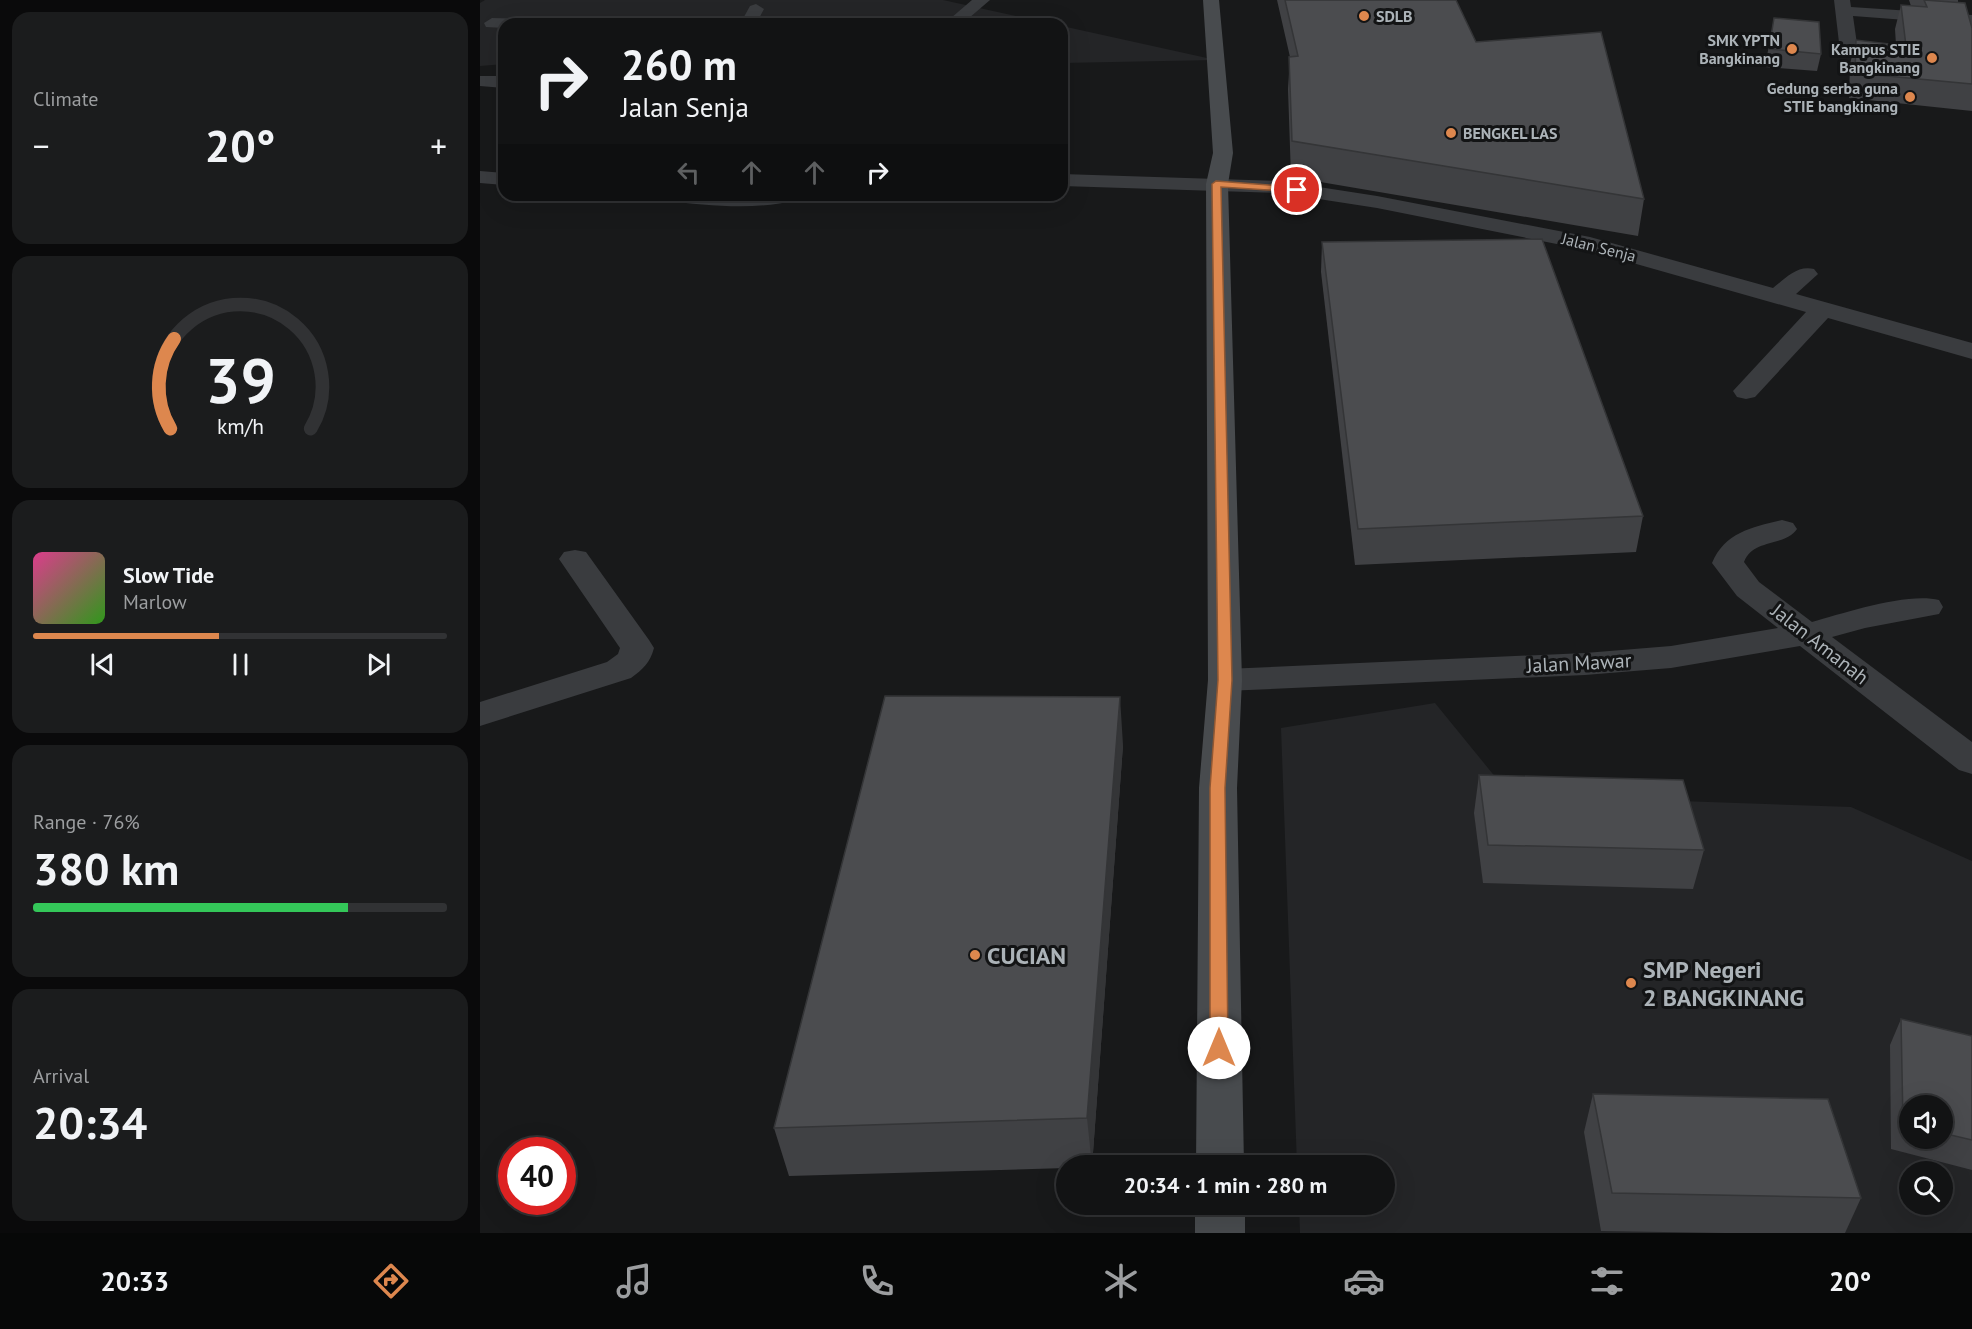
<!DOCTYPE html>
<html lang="en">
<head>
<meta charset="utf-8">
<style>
  body { margin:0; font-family:"PT Sans",sans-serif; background:#1b1c1d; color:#f1f3f6; height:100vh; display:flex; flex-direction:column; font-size:22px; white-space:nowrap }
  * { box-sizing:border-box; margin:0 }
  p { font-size:20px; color:#9c9ea0 }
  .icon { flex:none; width:33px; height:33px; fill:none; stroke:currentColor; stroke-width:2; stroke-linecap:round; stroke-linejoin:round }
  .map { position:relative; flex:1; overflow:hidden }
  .sheet { display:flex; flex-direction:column; gap:12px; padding:12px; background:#0a0a0b; width:480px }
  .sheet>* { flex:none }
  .guide { position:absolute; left:18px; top:18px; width:570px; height:183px; border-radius:18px; box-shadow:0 6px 24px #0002,0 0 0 2px #313234; background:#121314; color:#f1f3f6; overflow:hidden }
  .controls { position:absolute; left:1419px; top:1095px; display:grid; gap:12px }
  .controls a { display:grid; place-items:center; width:54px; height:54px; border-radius:50%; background:#121314; box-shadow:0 6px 24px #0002,0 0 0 2px #313234; font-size:30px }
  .speed { position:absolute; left:18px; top:1137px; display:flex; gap:12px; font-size:30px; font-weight:700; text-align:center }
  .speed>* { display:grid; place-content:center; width:78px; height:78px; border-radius:50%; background:#121314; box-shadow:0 6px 24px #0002,0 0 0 2px #313234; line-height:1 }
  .speed .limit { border:9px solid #d22; background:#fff; color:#111 }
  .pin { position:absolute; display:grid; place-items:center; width:51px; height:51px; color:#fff; margin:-26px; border:3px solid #fff; border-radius:50%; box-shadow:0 2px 6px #0007 }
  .me { position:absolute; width:66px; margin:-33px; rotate:0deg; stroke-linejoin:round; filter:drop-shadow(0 0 4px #0008) }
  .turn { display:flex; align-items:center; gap:21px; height:126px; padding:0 24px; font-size:27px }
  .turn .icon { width:78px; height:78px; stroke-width:2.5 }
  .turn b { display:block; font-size:42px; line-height:51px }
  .lanes { display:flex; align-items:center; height:57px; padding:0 24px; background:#0003; justify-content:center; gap:30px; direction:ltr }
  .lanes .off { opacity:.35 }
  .big { font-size:45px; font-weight:700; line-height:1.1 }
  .sheet .widget { flex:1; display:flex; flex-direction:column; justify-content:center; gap:9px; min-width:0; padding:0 21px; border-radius:18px; background:#1b1c1d }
  .sheet .dial { align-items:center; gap:0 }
  .dial svg { height:156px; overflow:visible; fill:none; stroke:#313234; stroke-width:7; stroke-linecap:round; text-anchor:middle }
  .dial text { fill:#f1f3f6; stroke:none }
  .song { display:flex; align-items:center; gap:18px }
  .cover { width:72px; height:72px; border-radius:9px; background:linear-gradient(135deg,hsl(330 70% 55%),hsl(110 70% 35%)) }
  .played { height:6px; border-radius:3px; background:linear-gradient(90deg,#dd874e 45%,#313234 45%) }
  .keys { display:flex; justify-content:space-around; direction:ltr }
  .heat { display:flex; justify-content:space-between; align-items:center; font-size:33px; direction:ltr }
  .charge { height:9px; border-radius:4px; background:linear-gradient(90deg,#34c759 76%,#313234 0) }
  .trip { position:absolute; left:576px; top:1155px; width:339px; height:60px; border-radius:30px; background:#121314; box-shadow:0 6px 24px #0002,0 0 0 2px #313234; font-weight:700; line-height:60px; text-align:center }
  .tab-bar { display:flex; height:96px; justify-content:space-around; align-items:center; background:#070808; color:#9c9ea0 }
  .tab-bar .icon { width:42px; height:42px }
  .tab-bar .selected { color:#dd874e }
  .tab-bar b { font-size:27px; color:#f1f3f6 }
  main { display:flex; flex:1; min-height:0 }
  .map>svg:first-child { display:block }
  .built { fill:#242527; fill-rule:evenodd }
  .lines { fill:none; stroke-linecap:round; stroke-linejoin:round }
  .street { fill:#3a3c3f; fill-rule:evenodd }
  .secondary { fill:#484b4e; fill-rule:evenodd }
  .wall { fill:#404144; fill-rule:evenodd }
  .shaded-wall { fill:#343537 }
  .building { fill:#4b4c4f; stroke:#343537; stroke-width:1.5 }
  .route { fill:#dd874e; stroke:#905833; stroke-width:1.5 }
  .poi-dot { fill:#dd874e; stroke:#131415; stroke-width:2 }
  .labels { text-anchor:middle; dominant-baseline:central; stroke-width:6; stroke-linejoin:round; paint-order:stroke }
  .far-poi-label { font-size:16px; font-weight:bold; fill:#acb3b8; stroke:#131415; text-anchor:end }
  .far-street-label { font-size:16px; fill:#acb3b8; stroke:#131415 }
  .street-label { font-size:20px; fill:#acb3b8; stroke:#131415 }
  .near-poi-label { font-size:24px; font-weight:bold; fill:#acb3b8; stroke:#131415; text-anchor:start }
</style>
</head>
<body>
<main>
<section class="sheet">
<div class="widget"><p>Climate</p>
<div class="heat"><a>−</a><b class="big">20°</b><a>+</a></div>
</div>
<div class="widget dial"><svg viewBox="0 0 100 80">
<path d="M14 69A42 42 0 1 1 86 69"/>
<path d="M14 69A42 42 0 0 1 16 23" stroke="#dd874e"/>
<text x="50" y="56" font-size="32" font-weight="700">39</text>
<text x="50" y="72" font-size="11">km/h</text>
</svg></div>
<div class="widget">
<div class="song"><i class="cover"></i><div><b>Slow Tide</b><p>Marlow</p></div></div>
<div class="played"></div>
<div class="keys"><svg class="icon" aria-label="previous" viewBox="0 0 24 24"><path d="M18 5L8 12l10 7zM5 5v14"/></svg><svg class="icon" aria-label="pause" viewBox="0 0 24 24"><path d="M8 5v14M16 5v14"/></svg><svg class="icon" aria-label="next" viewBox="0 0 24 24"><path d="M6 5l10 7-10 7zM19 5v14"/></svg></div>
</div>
<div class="widget"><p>Range · 76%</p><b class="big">380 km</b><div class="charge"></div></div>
<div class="widget"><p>Arrival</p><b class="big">20:34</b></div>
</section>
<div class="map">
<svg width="1492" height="1233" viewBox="0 0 1492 1233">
  <rect width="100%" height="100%" fill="#18191a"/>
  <g class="built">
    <polygon points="5,0 463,0 572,24 24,24 24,64 0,66 0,3"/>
    <polygon points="582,26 736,60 582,63"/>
    <path d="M955,703L1030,795L1371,807L1492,861V1233H820L819,1205L904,1204V1166L817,1165L801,728ZM1430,1106H1462V1138H1430ZM1430,1172H1462V1204H1430Z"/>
  </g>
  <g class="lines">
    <g class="street">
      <polygon points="492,0 510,0 482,24 464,24"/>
      <polygon points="1354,0 1370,0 1371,7 1492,15 1492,25 1373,16 1378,51 1375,55 1363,55 1360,51"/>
      <polygon points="276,4 284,9 276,24 260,24 270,6"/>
      <polygon points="12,18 52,19 60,24 24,24 24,28 6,27 4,23"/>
      <polygon points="0,76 24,76 24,88 0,86"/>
      <polygon points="0,171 24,173 24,185 0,183"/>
      <path d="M582,174L800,181L897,196L1110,237L1293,288C1306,278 1317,265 1334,269L1338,274L1316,294L1492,343V359L1348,318L1275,397L1266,399L1257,397L1253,391L1326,312L1107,250L897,208L800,193L582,186Z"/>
      <path d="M173,195H320L317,200C272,211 229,205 184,201L176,200Z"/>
      <path d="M1302,520L1313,523L1317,529C1305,547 1273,538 1264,562L1279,582L1332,622C1364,613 1427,592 1459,600L1463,607L1459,614L1385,628L1352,637L1492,742V774L1479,770L1320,646L1191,668L1105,675L745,691L733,688L728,680L733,672L745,669L1105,653L1191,646L1298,628L1257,596L1232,563C1245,532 1273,527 1302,520Z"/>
      <path d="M95,550L106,552L169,640L174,648C170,663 163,669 151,678L0,726V702L127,662L138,654L140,648L79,559L84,552Z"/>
    </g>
    <g class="secondary">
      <polygon points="723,0 739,0 753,153 748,184 762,680 757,788 764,1166 716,1166 719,788 728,680 726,184 733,153"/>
      <rect x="715" y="1204" width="50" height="29"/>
    </g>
  </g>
  <g class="wall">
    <polygon points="797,0 976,0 996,42 1164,199 1158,236 811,177 808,89 810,57"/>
    <polygon points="1429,0 1478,0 1478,2 1492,28 1492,111 1369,98 1370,64 1376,40 1416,45 1415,29 1421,5 1431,6"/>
    <polygon points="1294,18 1341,54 1337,71 1285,67"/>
    <polygon points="842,242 1163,516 1156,552 875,565 841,272"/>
    <polygon points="643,745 612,1166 586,1166 586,1168 309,1176 294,1128"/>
    <polygon points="999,775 1224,850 1213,889 1003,883 994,813"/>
    <path d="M1421,1019L1492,1036V1170L1411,1149L1410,1045ZM1430,1106H1462V1138H1430Z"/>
    <polygon points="1113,1094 1381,1198 1365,1233 1244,1233 1121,1231 1104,1132"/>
  </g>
  <polygon class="shaded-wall" points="640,697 643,745 612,1166 607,1118"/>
  <g class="building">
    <polygon points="805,0 976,0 996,42 1121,32 1164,199 812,141 809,57 818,56"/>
    <polygon points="1444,0 1485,3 1492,28 1492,84 1375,73 1376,40 1426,46 1421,5 1447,7"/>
    <polygon points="1294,18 1339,22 1341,54 1289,49"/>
    <polygon points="1062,239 1163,516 878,529 842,242"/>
    <polygon points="405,696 640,697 607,1118 294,1128"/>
    <polygon points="999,775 1203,780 1224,850 1008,845"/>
    <polygon points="1421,1019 1492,1036 1492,1140 1462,1133 1462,1106 1430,1106 1430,1124 1423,1123"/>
    <polygon points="1113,1094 1348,1099 1381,1198 1132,1193"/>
  </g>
  <polygon class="route" points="736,181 817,187 821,190 817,192 741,187 752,680 745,788 748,1048 746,1053 739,1055 733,1053 730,1048 730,788 738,680 732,184"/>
  <g class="poi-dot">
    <circle cx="884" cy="16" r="6"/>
    <circle cx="1312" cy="49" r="6"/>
    <circle cx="1452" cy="58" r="6"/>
    <circle cx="1430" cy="97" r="6"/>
    <circle cx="971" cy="133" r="6"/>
    <circle cx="495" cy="955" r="6"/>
    <circle cx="1151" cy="983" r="6"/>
  </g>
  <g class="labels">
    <g class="far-poi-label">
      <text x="896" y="16" text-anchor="start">SDLB</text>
      <text x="1300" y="40">SMK YPTN<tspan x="1300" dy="18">Bangkinang</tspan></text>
      <text x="1440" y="49">Kampus STIE<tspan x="1440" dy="18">Bangkinang</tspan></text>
      <text x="1418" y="88">Gedung serba guna<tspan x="1418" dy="18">STIE bangkinang</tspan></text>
      <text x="983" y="133" text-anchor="start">BENGKEL LAS</text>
    </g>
    <g class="far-street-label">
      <text transform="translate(1119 247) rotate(14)">Jalan Senja</text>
    </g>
    <g class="street-label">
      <text transform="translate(1340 644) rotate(38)">Jalan Amanah</text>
      <text transform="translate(1099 663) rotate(-3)">Jalan Mawar</text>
    </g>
    <g class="near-poi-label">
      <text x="507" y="955">CUCIAN</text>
      <text x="1163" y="969">SMP Negeri<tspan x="1163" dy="28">2 BANGKINANG</tspan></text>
    </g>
  </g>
</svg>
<div class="controls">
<a><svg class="icon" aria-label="sound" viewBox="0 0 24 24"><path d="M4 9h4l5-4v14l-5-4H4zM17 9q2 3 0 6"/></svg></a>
<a><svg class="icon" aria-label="search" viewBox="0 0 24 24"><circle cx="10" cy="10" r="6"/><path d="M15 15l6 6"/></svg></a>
</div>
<div class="speed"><div class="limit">40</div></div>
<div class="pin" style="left:817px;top:190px;background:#d93025"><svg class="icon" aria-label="arrive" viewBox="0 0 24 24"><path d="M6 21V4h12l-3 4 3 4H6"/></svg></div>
<svg class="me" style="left:739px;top:1048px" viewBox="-20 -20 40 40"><circle r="19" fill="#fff"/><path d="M0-13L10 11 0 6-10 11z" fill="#dd874e"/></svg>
<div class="trip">20:34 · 1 min · 280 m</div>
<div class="guide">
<div class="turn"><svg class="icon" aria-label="right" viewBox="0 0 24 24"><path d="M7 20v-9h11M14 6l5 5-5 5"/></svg><div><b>260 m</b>Jalan Senja</div></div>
<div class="lanes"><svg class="icon off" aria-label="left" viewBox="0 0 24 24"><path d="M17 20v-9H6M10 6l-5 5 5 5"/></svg><svg class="icon off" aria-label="ahead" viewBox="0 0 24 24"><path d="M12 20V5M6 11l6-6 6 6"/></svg><svg class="icon off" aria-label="ahead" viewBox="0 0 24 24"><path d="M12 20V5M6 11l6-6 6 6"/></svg><svg class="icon" aria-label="right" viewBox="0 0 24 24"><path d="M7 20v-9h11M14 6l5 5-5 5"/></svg></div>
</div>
</div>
</main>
<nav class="tab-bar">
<b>20:33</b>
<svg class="icon selected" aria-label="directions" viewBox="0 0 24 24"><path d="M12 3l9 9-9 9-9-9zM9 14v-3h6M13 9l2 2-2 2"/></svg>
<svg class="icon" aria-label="music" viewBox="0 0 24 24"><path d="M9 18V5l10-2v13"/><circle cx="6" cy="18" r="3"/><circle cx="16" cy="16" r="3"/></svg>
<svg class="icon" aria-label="phone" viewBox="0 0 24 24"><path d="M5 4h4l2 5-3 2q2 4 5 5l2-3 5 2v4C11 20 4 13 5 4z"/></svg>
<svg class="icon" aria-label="climate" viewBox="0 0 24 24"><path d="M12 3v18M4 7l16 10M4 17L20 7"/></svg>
<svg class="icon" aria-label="car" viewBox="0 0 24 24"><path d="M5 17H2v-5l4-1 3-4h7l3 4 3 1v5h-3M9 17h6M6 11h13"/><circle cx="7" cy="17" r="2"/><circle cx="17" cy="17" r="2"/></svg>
<svg class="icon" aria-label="filters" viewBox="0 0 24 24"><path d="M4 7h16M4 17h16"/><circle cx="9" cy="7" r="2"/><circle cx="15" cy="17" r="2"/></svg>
<b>20°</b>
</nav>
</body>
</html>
